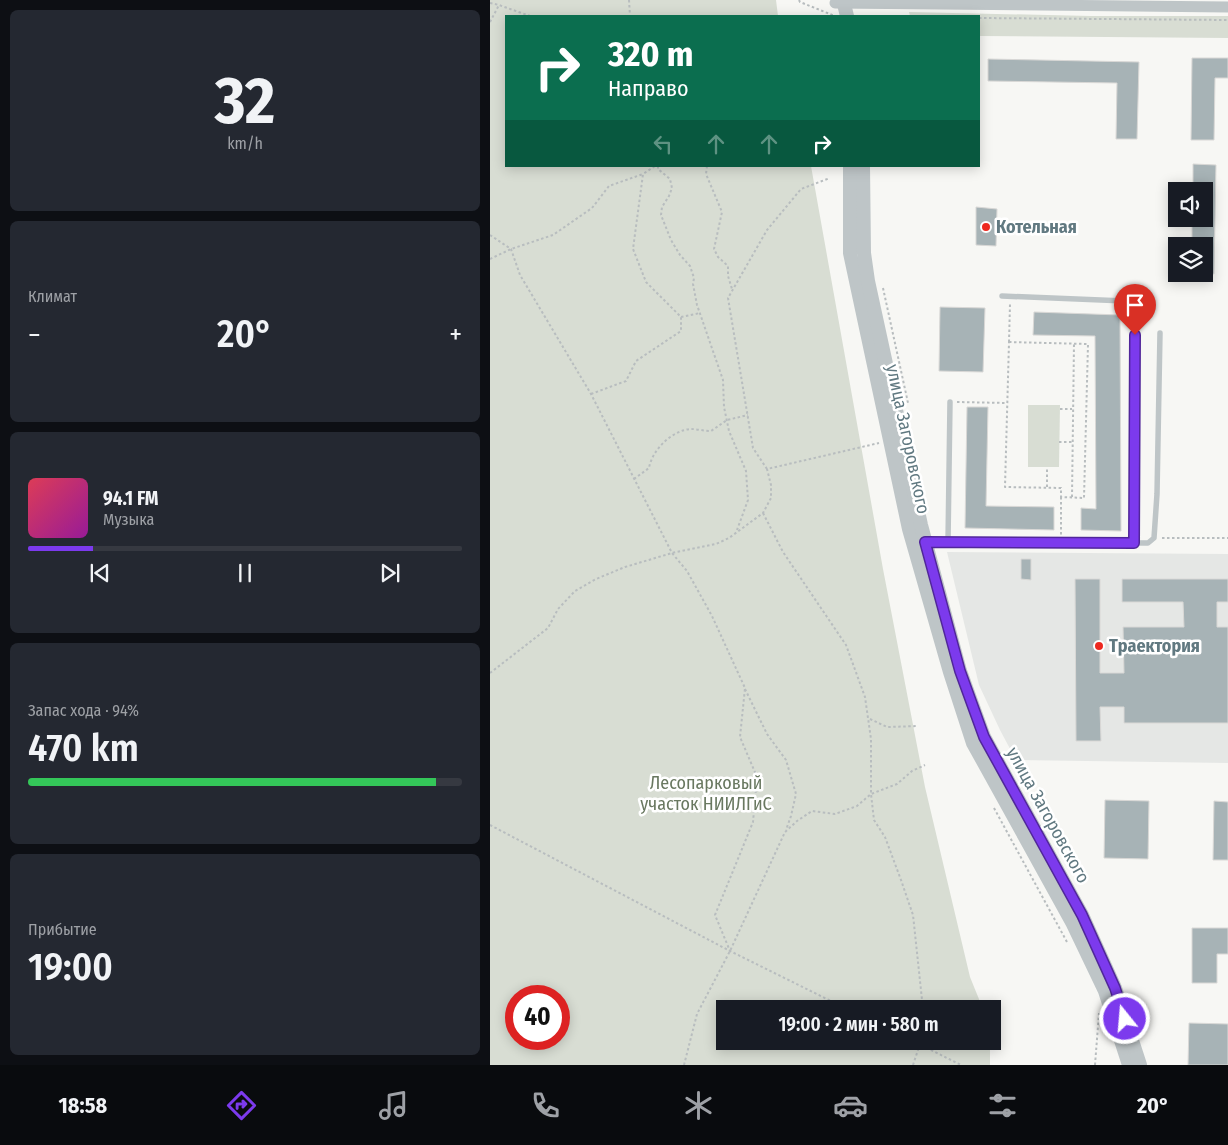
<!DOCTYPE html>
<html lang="ru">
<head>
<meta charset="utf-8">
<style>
  body { margin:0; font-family:"Fira Sans Condensed",sans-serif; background:#242831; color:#f1f3f6; height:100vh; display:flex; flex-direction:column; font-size:19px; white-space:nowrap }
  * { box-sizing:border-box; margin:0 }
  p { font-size:16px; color:#9ea1a6 }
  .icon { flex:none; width:28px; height:28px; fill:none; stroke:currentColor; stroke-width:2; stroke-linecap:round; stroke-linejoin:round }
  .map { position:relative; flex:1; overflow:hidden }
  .panel { display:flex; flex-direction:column; gap:10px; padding:10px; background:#0d0f14; width:490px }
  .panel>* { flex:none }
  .banner { position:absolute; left:15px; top:15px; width:475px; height:152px; border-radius:0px; box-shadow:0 2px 12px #0003; background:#0b6e4f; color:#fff; overflow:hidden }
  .fabs { position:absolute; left:678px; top:182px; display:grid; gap:10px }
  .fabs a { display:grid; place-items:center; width:45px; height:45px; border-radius:0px; background:#171b24; box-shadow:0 2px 12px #0003; font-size:25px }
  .speed { position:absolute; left:15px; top:985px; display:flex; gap:10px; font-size:25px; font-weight:700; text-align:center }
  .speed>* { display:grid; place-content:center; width:65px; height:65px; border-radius:50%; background:#171b24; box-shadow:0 2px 12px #0003; line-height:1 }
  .speed .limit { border:8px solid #d22; background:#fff; color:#111 }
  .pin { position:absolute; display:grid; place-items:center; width:42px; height:42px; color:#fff; margin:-51px -21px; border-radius:50% 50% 50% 0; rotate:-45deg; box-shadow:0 0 5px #0007 }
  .pin .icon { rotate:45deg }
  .me { position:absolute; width:55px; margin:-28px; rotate:343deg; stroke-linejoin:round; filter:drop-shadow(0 0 4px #0008) }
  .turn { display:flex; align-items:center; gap:18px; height:105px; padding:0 20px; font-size:22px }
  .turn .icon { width:65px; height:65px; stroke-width:2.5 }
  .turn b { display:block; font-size:35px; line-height:42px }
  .lanes { display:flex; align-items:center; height:48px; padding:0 20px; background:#0003; justify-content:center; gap:25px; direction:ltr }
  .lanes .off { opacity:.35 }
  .big { font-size:38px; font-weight:600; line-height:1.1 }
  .panel .card { flex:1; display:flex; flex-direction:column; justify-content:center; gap:8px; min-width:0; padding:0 18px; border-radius:8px; background:#242831 }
  .panel .dial { align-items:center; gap:0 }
  .dial b { font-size:65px; line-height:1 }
  .song { display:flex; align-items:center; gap:15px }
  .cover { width:60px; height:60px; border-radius:8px; background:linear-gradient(135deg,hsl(350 70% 55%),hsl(300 70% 35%)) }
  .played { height:5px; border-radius:2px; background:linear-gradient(90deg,#7c3aed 15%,#363941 15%) }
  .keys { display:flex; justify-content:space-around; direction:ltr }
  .heat { display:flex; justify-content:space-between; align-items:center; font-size:28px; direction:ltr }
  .charge { height:8px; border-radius:4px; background:linear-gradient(90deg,#34c759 94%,#363941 0) }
  .trip { position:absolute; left:226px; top:1000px; width:285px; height:50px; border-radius:0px; background:#171b24; box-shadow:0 2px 12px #0003; font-weight:600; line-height:50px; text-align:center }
  .tabs { display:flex; height:80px; justify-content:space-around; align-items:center; background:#090b0e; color:#9ea1a6 }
  .tabs .icon { width:35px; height:35px }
  .tabs .on { color:#7c3aed }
  .tabs b { font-size:22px; color:#f1f3f6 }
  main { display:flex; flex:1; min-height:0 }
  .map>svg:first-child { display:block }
  .built { fill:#e5e7e5 }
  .green { fill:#d8ddd3; fill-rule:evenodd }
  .building { fill:#a7b3b6; stroke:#d9d8d6 }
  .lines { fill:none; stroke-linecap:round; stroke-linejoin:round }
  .path { stroke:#b8bdbf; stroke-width:2; stroke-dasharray:2.5 2.5; stroke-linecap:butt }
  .service { stroke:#bec5c7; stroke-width:5.5 }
  .minor { stroke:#bec5c7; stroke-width:11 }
  .tertiary { stroke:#bec5c7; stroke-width:14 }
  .route-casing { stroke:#51269a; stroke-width:12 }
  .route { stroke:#7c3aed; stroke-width:9 }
  .poi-dot { fill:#ed281f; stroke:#fff; stroke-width:2 }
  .labels { text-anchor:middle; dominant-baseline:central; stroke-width:5; stroke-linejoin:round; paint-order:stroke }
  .poi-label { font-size:18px; font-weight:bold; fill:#617981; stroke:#fff; text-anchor:start }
  .street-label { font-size:18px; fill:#617981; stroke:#fff }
  .park-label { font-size:18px; fill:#697860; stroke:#fff }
</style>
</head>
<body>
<main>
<section class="panel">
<div class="card dial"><b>32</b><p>km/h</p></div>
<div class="card"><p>Климат</p>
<div class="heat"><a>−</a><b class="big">20°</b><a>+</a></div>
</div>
<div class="card">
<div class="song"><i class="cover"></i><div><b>94.1 FM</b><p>Музыка</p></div></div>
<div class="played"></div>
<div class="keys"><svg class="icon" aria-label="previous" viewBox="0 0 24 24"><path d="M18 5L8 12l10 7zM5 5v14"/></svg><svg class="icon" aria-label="pause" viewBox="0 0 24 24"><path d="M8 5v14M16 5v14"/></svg><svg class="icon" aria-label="next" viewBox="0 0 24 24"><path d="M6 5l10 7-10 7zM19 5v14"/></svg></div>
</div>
<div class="card"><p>Запас хода · 94%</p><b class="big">470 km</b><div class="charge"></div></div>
<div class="card"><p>Прибытие</p><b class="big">19:00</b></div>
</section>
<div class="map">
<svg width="738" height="1065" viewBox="0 0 738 1065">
  <rect width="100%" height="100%" fill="#f7f7f4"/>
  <polygon class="built" points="457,552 738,554 738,763 526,760 510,730 489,685"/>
  <g class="green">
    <path d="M0,0H286L288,16H16V166H321L393,569L435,787L480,977L493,1009H235V1041H500V1065H0ZM26,996H69V1039H26Z"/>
    <polygon points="419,12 601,16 738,16 738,38 489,36 489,16 420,16"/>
    <polygon points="538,405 570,405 569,467 538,467"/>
  </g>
  <g class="building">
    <polygon points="702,58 738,58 738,78 725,78 724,140 701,140"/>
    <polygon points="498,59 649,62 647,139 626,139 627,83 498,81"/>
    <polygon points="703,164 726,165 724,274 714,274 714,246 702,246 702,219 714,219 714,191 703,191"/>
    <polygon points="486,207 507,209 506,246 486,245"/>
    <polygon points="450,307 495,308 493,372 449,371"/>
    <polygon points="544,312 630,315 631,531 591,530 591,508 606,509 605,336 543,335"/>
    <polygon points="477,407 498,407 496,506 564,507 564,530 475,528"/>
    <polygon points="531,559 541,559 541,580 531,579"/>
    <polygon points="585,579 610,579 610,673 634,673 633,627 694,627 693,602 632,602 632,579 738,579 738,602 727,602 727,627 738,627 738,723 634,723 634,707 610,707 611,741 586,741"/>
    <polygon points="615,800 659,801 658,859 614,858"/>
    <polygon points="724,801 738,802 738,860 723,860"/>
    <polygon points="702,928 738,928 738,954 727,954 727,983 702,983"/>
    <polygon points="699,1023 738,1024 738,1065 698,1065"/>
  </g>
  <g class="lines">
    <g class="path">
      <polyline points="139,0 140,16"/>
      <polyline points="309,0 310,2 345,16"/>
      <polyline points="0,3 9,5 40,16"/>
      <polyline points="283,16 337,16"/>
      <polyline points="489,18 738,20"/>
      <polyline points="0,22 9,5"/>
      <polyline points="168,166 168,169 180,179 182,188 179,196 172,207 171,215 181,240 190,255 200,266 204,278 203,284 207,305 233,380 234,407 239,431 256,471 258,500 247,530"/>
      <polyline points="217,166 216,174 232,212 224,249 228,257 238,266 238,276 242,289"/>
      <polyline points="0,235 21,249 30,275 101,394 182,553 197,571 222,616 255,688 250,737 267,777 263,822 225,915 240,951"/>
      <polyline points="0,259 21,249 63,235 102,208 119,186 153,174"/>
      <polyline points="393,288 418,403"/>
      <polyline points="191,317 210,313"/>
      <polygon points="519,342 598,344 594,498 571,497 571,488 515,487"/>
      <polyline points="519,342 520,304"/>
      <polyline points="101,394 136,381 146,361 191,331 191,317 156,282 143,249 153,174 165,166"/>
      <polyline points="467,402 517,403"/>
      <polyline points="570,409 582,409"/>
      <polyline points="569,442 582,442"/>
      <polyline points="277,469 263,448 238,298 277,230 311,189 340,178"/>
      <path d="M144,479L159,468C162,450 182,430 201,429C207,429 214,431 221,431L237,420L258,415"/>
      <polyline points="557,487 557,467"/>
      <polyline points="571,497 571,535"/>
      <polyline points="582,497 584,343"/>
      <polyline points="273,513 293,552 356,645 375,697 381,739 381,794 384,820 395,837 411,880 423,915 433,1009"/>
      <polyline points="672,538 738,538"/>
      <polyline points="0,673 58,628 68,609 85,591 106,579 135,567 182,553 226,544 239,538 273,513 281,498 281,485 277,469 389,443"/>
      <polyline points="255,689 277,734 296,760 306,794 301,816 296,830"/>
      <polyline points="380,719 397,727 428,726"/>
      <polyline points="504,808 577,942"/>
      <polyline points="0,825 240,951 357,1009"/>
      <polyline points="423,1041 471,1065"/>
      <polyline points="194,1065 207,1014 240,951 295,832 307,821 322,811 345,814 367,806 381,794 407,784 422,771 435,765"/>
      <polyline points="423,1065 431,1041"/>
      <polyline points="605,1065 609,1013"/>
    </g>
    <g class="service">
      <polyline points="512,296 635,301 643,307 645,316 644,543"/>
      <polyline points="435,542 658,543 664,538 667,494 670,333"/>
      <polyline points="458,542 460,402"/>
    </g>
    <polyline class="minor" points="345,3 738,7"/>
    <g class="tertiary">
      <polyline points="353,0 357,16"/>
      <polyline points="360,166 360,253 419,529 460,672 483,743 582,922 615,991 639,1065"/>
      <polyline points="373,166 374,253 378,281 431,525 470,671 494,737 592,915 625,988 650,1065"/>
    </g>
  </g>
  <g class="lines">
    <g class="route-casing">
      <polyline id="route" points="635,1019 625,988 592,915 494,737 470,671 435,542 644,543 645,335"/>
    </g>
    <use href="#route" class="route"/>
  </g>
  <g class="poi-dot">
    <circle cx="496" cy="227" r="5"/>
    <circle cx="609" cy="646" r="5"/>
  </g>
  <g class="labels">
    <g class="poi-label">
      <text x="506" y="227">Котельная</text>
      <text x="619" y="646">Траектория</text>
    </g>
    <g class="street-label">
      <text transform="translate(418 439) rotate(78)">улица Загоровского</text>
      <text transform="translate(558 815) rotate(61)">улица Загоровского</text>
    </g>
    <g class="park-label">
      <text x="216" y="783">Лесопарковый<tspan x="216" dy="21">участок НИИЛГиС</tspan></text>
    </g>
  </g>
</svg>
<div class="fabs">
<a><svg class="icon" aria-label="sound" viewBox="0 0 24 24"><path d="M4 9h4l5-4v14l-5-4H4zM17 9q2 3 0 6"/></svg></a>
<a><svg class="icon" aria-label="layers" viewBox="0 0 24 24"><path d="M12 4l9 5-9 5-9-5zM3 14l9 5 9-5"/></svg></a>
</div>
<div class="speed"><div class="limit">40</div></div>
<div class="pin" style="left:645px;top:335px;background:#d93025"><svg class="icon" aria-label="arrive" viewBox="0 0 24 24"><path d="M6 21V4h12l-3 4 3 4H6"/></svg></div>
<svg class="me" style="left:635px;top:1019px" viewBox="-20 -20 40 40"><circle r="17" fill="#7c3aed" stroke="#fff" stroke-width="3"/><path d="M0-11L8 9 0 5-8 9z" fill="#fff"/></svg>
<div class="trip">19:00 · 2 мин · 580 m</div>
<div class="banner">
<div class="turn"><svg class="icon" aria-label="right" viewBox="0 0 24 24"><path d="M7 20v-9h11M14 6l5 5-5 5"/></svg><div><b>320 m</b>Направо</div></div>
<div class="lanes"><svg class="icon off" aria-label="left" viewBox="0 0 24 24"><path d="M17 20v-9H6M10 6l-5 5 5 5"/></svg><svg class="icon off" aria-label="ahead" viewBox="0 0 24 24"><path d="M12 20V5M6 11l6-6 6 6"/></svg><svg class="icon off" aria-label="ahead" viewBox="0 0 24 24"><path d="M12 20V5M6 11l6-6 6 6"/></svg><svg class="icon" aria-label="right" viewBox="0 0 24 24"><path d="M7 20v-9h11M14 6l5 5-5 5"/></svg></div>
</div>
</div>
</main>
<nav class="tabs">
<b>18:58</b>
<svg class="icon on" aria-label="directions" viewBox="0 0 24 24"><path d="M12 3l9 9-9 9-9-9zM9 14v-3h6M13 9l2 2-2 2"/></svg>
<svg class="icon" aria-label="music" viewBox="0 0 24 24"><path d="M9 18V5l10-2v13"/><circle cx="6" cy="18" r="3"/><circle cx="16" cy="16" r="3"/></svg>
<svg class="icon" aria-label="phone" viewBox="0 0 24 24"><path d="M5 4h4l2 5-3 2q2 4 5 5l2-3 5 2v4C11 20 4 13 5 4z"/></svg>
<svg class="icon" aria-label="climate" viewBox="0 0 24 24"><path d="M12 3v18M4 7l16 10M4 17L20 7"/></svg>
<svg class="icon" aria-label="car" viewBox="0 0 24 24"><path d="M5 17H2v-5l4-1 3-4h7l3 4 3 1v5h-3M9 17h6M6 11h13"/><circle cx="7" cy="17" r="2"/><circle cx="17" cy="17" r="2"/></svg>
<svg class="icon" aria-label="filters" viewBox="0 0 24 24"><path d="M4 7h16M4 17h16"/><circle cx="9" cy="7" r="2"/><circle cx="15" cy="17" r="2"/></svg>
<b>20°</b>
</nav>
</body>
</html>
